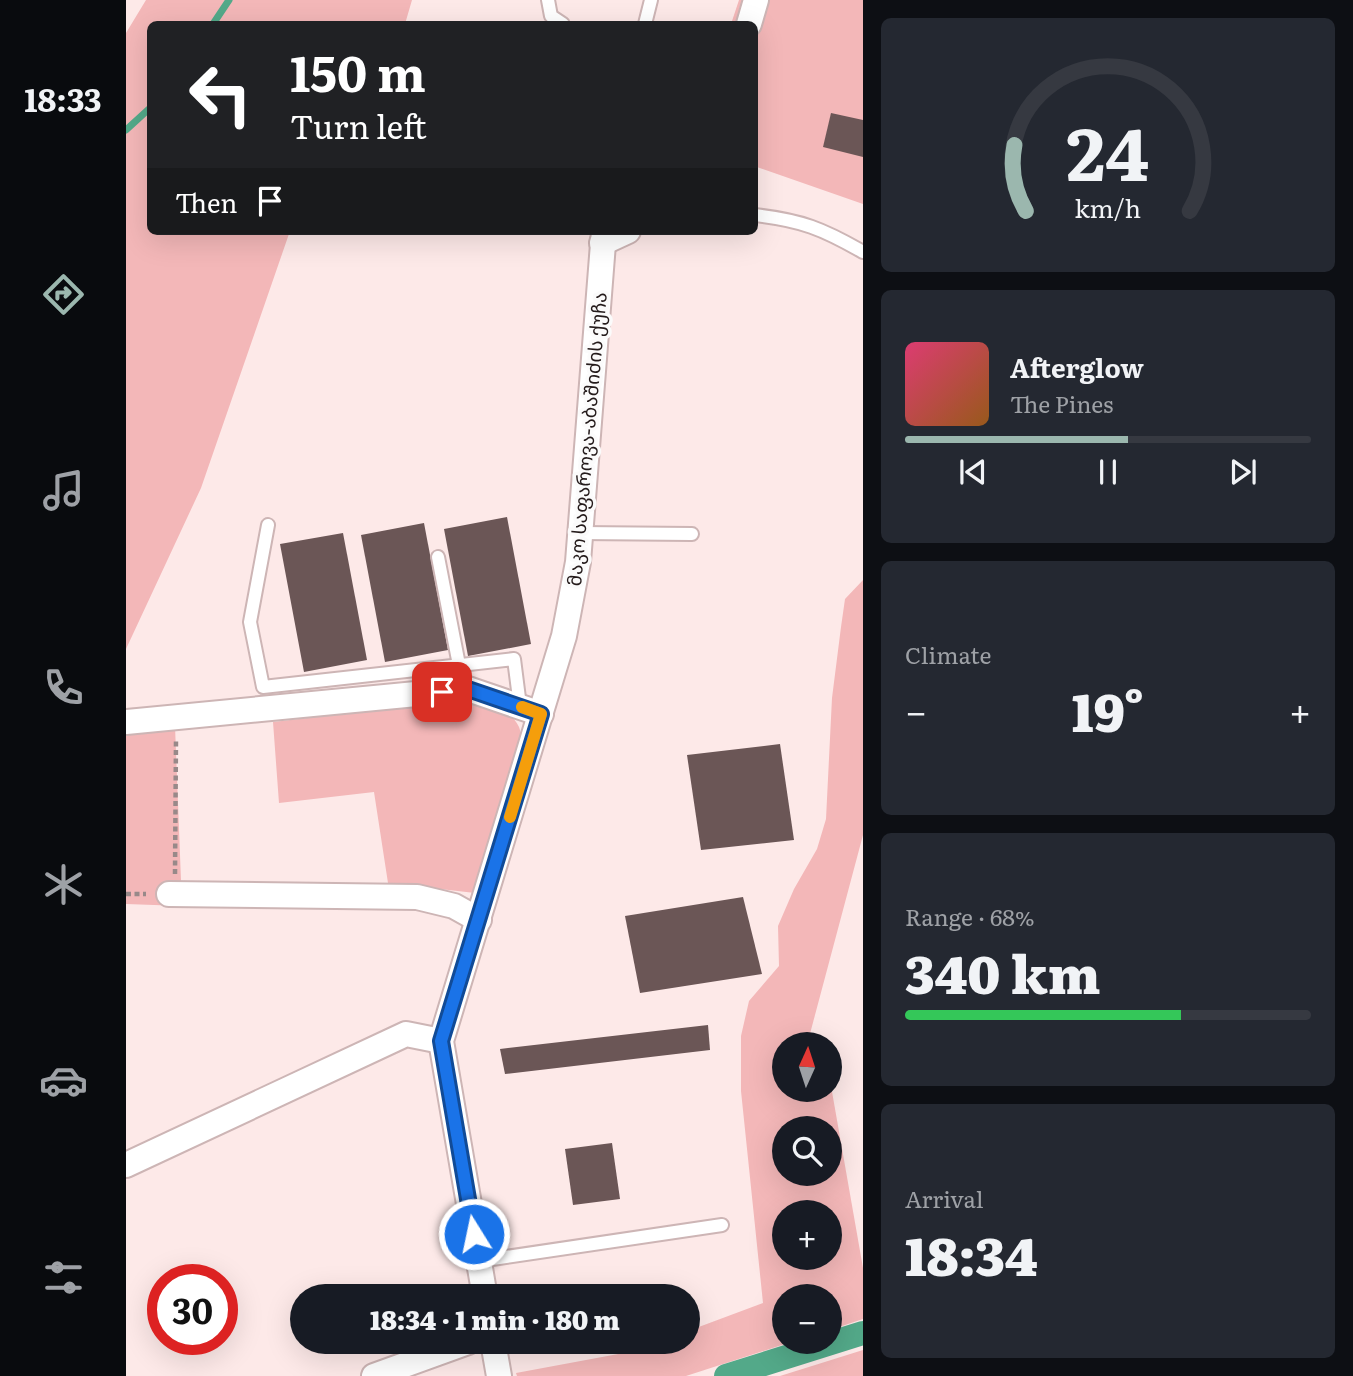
<!DOCTYPE html>
<html lang="en">
<head>
<meta charset="utf-8">
<style>
  body { margin:0; font-family:Literata,"Noto Sans Georgian",serif; background:#242831; color:#f1f3f6; height:100vh; display:flex; flex-direction:column; font-size:26px; white-space:nowrap }
  * { box-sizing:border-box; margin:0 }
  p { font-size:23px; color:#9ea1a6 }
  .icon { flex:none; width:38px; height:38px; fill:none; stroke:currentColor; stroke-width:2; stroke-linecap:round; stroke-linejoin:round }
  .map { position:relative; flex:1; overflow:hidden }
  .details { display:flex; flex-direction:column; gap:18px; padding:18px; background:#0d0f14; width:490px }
  .details>* { flex:none }
  .top-card { position:absolute; left:21px; top:21px; width:611px; height:214px; border-radius:10px; box-shadow:0 7px 28px #0002; background:#202124; color:#fff; overflow:hidden }
  .needle { width:46px; rotate:3deg }
  .fabs { position:absolute; left:646px; top:1032px; display:grid; gap:14px }
  .fabs a { display:grid; place-items:center; width:70px; height:70px; border-radius:50%; background:#171b24; box-shadow:0 7px 28px #0002; font-size:35px }
  .speed { position:absolute; left:21px; top:1264px; display:flex; gap:14px; font-size:35px; font-weight:700; text-align:center }
  .speed>* { display:grid; place-content:center; width:91px; height:91px; border-radius:50%; background:#171b24; box-shadow:0 7px 28px #0002; line-height:1 }
  .speed .limit { border:10px solid #d22; background:#fff; color:#111 }
  .pin { position:absolute; display:grid; place-items:center; width:60px; height:60px; color:#fff; margin:-30px; border-radius:14px; box-shadow:0 4px 10px #0006 }
  .me { position:absolute; width:77px; margin:-38px; rotate:350deg; stroke-linejoin:round; filter:drop-shadow(0 0 5px #0008) }
  .turn { display:flex; align-items:center; gap:24px; height:147px; padding:0 28px; font-size:32px }
  .turn .icon { width:91px; height:91px; stroke-width:2.5 }
  .turn b { display:block; font-size:49px; line-height:60px }
  .then { display:flex; align-items:center; height:66px; padding:0 28px; background:#0003; gap:14px; font-size:26px }
  .big { font-size:52px; font-weight:800; line-height:1.1 }
  .details .widget { flex:1; display:flex; flex-direction:column; justify-content:center; gap:10px; min-width:0; padding:0 24px; border-radius:10px; background:#242831 }
  .details .dial { align-items:center; gap:0 }
  .dial svg { height:182px; overflow:visible; fill:none; stroke:#363941; stroke-width:7; stroke-linecap:round; text-anchor:middle }
  .dial text { fill:#f1f3f6; stroke:none }
  .song { display:flex; align-items:center; gap:21px }
  .cover { width:84px; height:84px; border-radius:10px; background:linear-gradient(135deg,hsl(340 70% 55%),hsl(30 70% 35%)) }
  .played { height:7px; border-radius:4px; background:linear-gradient(90deg,#9bb7ae 55%,#363941 55%) }
  .keys { display:flex; justify-content:space-around; direction:ltr }
  .heat { display:flex; justify-content:space-between; align-items:center; font-size:38px; direction:ltr }
  .charge { height:10px; border-radius:5px; background:linear-gradient(90deg,#34c759 68%,#363941 0) }
  .trip { position:absolute; left:164px; top:1284px; width:410px; height:70px; border-radius:35px; background:#171b24; box-shadow:0 7px 28px #0002; font-weight:800; line-height:70px; text-align:center }
  main { display:flex; flex:1; min-height:0 }
  .dock { display:flex; flex-direction:column; width:126px; justify-content:space-around; align-items:center; background:#090b0e; color:#9ea1a6 }
  .dock .icon { width:49px; height:49px }
  .dock .active { color:#9bb7ae }
  .dock b { font-size:32px; color:#f1f3f6 }
  .map>svg:first-child { display:block }
  .green { fill:#f3b7b8; fill-rule:evenodd }
  .lines { fill:none; stroke-linecap:round; stroke-linejoin:round }
  .stream { stroke:#53a989; stroke-width:7 }
  .canal { stroke:#53a989; stroke-width:24 }
  .building { fill:#6b5656 }
  .lane-casing { stroke:#cdb5b5; stroke-width:16 }
  .street-casing { stroke:#cdb5b5; stroke-width:28 }
  .path { stroke:#988989; stroke-width:4.5; stroke-dasharray:5 3.5; stroke-linecap:butt }
  .lane { stroke:#fff; stroke-width:12 }
  .street { stroke:#fff; stroke-width:24 }
  .route-casing { stroke:#114b97; stroke-width:18 }
  .route { stroke:#1a73e8; stroke-width:12 }
  .slow { stroke:#f59e0b; stroke-width:12 }
  .labels { text-anchor:middle; dominant-baseline:central; stroke-width:7; stroke-linejoin:round; paint-order:stroke }
  .street-label { font-size:19px; fill:#241b1b; stroke:#fbfbfb }
</style>
</head>
<body>
<main>
<nav class="dock">
<b>18:33</b>
<svg class="icon active" aria-label="directions" viewBox="0 0 24 24"><path d="M12 3l9 9-9 9-9-9zM9 14v-3h6M13 9l2 2-2 2"/></svg>
<svg class="icon" aria-label="music" viewBox="0 0 24 24"><path d="M9 18V5l10-2v13"/><circle cx="6" cy="18" r="3"/><circle cx="16" cy="16" r="3"/></svg>
<svg class="icon" aria-label="phone" viewBox="0 0 24 24"><path d="M5 4h4l2 5-3 2q2 4 5 5l2-3 5 2v4C11 20 4 13 5 4z"/></svg>
<svg class="icon" aria-label="climate" viewBox="0 0 24 24"><path d="M12 3v18M4 7l16 10M4 17L20 7"/></svg>
<svg class="icon" aria-label="car" viewBox="0 0 24 24"><path d="M5 17H2v-5l4-1 3-4h7l3 4 3 1v5h-3M9 17h6M6 11h13"/><circle cx="7" cy="17" r="2"/><circle cx="17" cy="17" r="2"/></svg>
<svg class="icon" aria-label="filters" viewBox="0 0 24 24"><path d="M4 7h16M4 17h16"/><circle cx="9" cy="7" r="2"/><circle cx="15" cy="17" r="2"/></svg>
</nav>
<div class="map">
<svg width="737" height="1376" viewBox="0 0 737 1376">
  <rect width="100%" height="100%" fill="#fde9e8"/>
  <g class="green">
    <polygon points="20,0 286,0 279,24 24,24 24,231 164,231 75,488 0,649 0,33"/>
    <polygon points="613,0 737,0 737,204 628,166 628,24 605,24"/>
    <path d="M737,580V835L681,1045H658V1090H704L705,1086L737,1268V1319L704,1330V1297H658V1342H665L560,1376H391L390,1373L503,1352L530,1342H562V1331L637,1303L615,1091V1036L623,1001L653,966L652,926L668,889L691,849L700,819L706,698L715,627L719,599ZM658,1129H704V1174H658ZM658,1213H704V1258H658Z"/>
    <path d="M343,699C360,705 385,709 393,727C404,753 359,863 349,893L262,883L248,792L153,803L147,722Z"/>
    <polygon points="52,707 49,726 56,906 0,904 0,708"/>
    <polygon points="737,1350 737,1376 654,1376"/>
  </g>
  <g class="lines">
    <g class="stream">
      <polyline points="87,24 103,0"/>
      <polyline points="0,130 24,108"/>
    </g>
    <polyline class="canal" points="600,1376 737,1333"/>
  </g>
  <g class="building">
    <polygon points="705,113 737,120 737,157 697,147"/>
    <polygon points="381,517 405,644 342,656 318,529"/>
    <polygon points="298,523 322,650 259,662 235,535"/>
    <polygon points="217,533 241,660 178,672 154,544"/>
    <polygon points="654,744 668,840 575,850 561,755"/>
    <polygon points="617,897 636,974 514,993 499,916"/>
    <polygon points="582,1025 584,1050 379,1074 374,1049"/>
    <polygon points="486,1143 494,1199 447,1205 439,1149"/>
  </g>
  <g class="lines">
    <g class="lane-casing">
      <g id="lane">
        <polyline points="422,0 425,16 437,24"/>
        <polyline points="519,24 525,0"/>
        <path d="M628,215C675,220 697,229 737,252"/>
        <polyline points="142,525 124,622 137,687 388,659 394,706"/>
        <polyline points="454,533 566,534"/>
        <polyline points="312,557 333,665"/>
        <polyline points="353,1261 596,1225"/>
      </g>
    </g>
    <g class="street-casing">
      <g id="street">
        <polyline points="623,24 630,0"/>
        <polyline points="476,243 502,231"/>
        <polyline points="0,722 342,689 415,714"/>
        <polyline points="43,894 291,897 328,906 353,920"/>
        <polyline points="0,1165 280,1034 315,1041"/>
        <polyline points="359,1297 315,1041 438,636 452,562 478,231"/>
        <polyline points="367,1342 373,1376"/>
        <polyline points="248,1376 342,1342"/>
      </g>
    </g>
    <g class="path">
      <polyline points="49,874 50,739"/>
      <polyline points="0,894 20,894"/>
    </g>
    <use href="#lane" class="lane"/>
    <use href="#street" class="street"/>
  </g>
  <g class="lines">
    <g class="route-casing">
      <polyline id="route" points="316,692 342,689 415,714 315,1041 348,1234"/>
    </g>
    <use href="#route" class="route"/>
    <polyline class="slow" points="384,817 415,714 396,707"/>
  </g>
  <g class="labels">
    <g class="street-label">
      <text transform="translate(460 439) rotate(-85)">მაკო საფაროვა-აბაშიძის ქუჩა</text>
    </g>
  </g>
</svg>
<div class="fabs">
<a><svg class="needle" viewBox="-14 -14 28 28"><path d="M0-13l5 13h-10z" fill="#e53935"/><path d="M0 13l5-13h-10z" fill="#9ea1a6"/></svg></a>
<a><svg class="icon" aria-label="search" viewBox="0 0 24 24"><circle cx="10" cy="10" r="6"/><path d="M15 15l6 6"/></svg></a>
<a>+</a>
<a>−</a>
</div>
<div class="speed"><div class="limit">30</div></div>
<div class="pin" style="left:316px;top:692px;background:#d93025"><svg class="icon" aria-label="arrive" viewBox="0 0 24 24"><path d="M6 21V4h12l-3 4 3 4H6"/></svg></div>
<svg class="me" style="left:348px;top:1234px" viewBox="-20 -20 40 40"><circle r="17" fill="#1a73e8" stroke="#fff" stroke-width="3"/><path d="M0-11L8 9 0 5-8 9z" fill="#fff"/></svg>
<div class="trip">18:34 · 1 min · 180 m</div>
<div class="top-card">
<div class="turn"><svg class="icon" aria-label="left" viewBox="0 0 24 24"><path d="M17 20v-9H6M10 6l-5 5 5 5"/></svg><div><b>150 m</b>Turn left</div></div>
<div class="then">Then<svg class="icon" aria-label="arrive" viewBox="0 0 24 24"><path d="M6 21V4h12l-3 4 3 4H6"/></svg></div>
</div>
</div>
<section class="details">
<div class="widget dial"><svg viewBox="0 0 100 80">
<path d="M14 69A42 42 0 1 1 86 69"/>
<path d="M14 69A42 42 0 0 1 9 40" stroke="#9bb7ae"/>
<text x="50" y="56" font-size="32" font-weight="700">24</text>
<text x="50" y="72" font-size="11">km/h</text>
</svg></div>
<div class="widget">
<div class="song"><i class="cover"></i><div><b>Afterglow</b><p>The Pines</p></div></div>
<div class="played"></div>
<div class="keys"><svg class="icon" aria-label="previous" viewBox="0 0 24 24"><path d="M18 5L8 12l10 7zM5 5v14"/></svg><svg class="icon" aria-label="pause" viewBox="0 0 24 24"><path d="M8 5v14M16 5v14"/></svg><svg class="icon" aria-label="next" viewBox="0 0 24 24"><path d="M6 5l10 7-10 7zM19 5v14"/></svg></div>
</div>
<div class="widget"><p>Climate</p>
<div class="heat"><a>−</a><b class="big">19°</b><a>+</a></div>
</div>
<div class="widget"><p>Range · 68%</p><b class="big">340 km</b><div class="charge"></div></div>
<div class="widget"><p>Arrival</p><b class="big">18:34</b></div>
</section>
</main>
</body>
</html>
